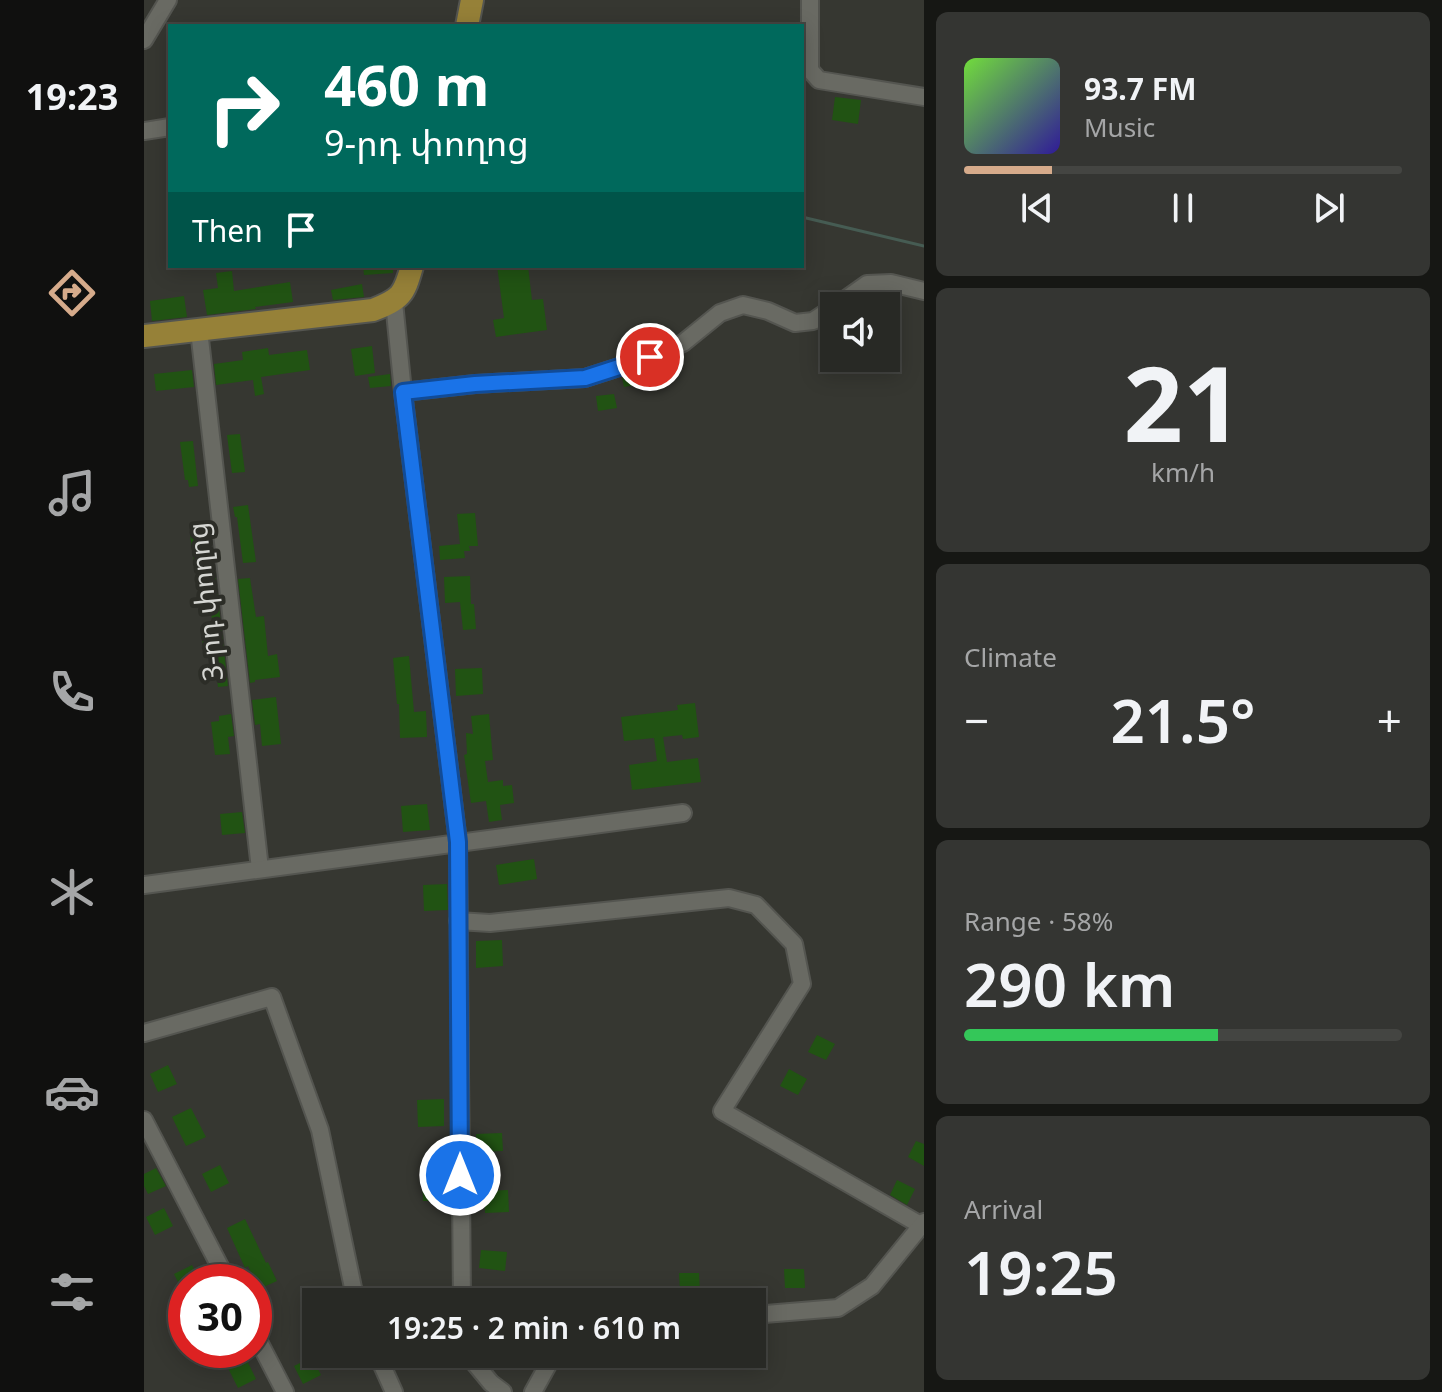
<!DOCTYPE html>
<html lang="en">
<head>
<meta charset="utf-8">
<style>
  body { margin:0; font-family:"Noto Sans","Noto Sans Armenian",sans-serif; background:#343532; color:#f1f3f6; height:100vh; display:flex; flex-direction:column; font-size:30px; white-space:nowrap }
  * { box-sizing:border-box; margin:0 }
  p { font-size:26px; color:#a5a6a7 }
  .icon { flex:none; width:44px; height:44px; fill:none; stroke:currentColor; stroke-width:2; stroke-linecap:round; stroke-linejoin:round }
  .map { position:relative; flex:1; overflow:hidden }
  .panel { display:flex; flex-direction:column; gap:12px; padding:12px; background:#161714; width:518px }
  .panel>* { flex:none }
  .banner { position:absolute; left:24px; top:24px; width:636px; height:244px; border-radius:0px; box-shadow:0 4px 20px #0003,0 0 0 2px #444542; background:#00695c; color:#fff; overflow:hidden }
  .tools { position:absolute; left:676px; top:292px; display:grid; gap:16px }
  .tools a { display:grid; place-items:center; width:80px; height:80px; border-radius:0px; background:#282925; box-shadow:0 4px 20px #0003,0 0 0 2px #444542; font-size:40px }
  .speed { position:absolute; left:24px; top:1264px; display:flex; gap:16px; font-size:40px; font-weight:700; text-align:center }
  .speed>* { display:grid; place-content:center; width:104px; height:104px; border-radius:50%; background:#282925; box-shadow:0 4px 20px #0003,0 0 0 2px #444542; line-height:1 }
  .speed .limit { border:12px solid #d22; background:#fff; color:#111 }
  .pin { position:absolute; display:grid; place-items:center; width:68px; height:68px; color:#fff; margin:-34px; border:4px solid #fff; border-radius:50%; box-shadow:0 2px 8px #0007 }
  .me { position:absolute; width:88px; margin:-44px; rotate:0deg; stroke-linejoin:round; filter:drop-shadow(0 0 6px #0008) }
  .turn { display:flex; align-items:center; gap:28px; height:168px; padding:0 24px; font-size:36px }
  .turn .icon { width:104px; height:104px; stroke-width:2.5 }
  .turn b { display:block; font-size:56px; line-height:68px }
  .then { display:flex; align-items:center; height:76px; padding:0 24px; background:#0003; gap:16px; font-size:30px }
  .big { font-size:60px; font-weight:600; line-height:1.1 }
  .panel .card { flex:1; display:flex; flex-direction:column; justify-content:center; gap:12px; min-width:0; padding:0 28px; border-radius:12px; background:#343532 }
  .panel .dial { align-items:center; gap:0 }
  .dial b { font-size:104px; line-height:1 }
  .song { display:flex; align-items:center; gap:24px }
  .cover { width:96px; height:96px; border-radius:12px; background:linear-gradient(135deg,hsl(100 70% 55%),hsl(250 70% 35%)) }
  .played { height:8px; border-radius:4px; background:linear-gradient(90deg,#d6ab8b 20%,#444542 20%) }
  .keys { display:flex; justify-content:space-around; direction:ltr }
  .heat { display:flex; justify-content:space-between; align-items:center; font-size:44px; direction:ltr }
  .charge { height:12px; border-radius:6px; background:linear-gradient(90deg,#34c759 58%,#444542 0) }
  .trip { position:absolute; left:158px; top:1288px; width:464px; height:80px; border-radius:0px; background:#282925; box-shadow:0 4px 20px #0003,0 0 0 2px #444542; font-weight:600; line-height:80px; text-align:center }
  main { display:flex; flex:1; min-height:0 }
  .tab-bar { display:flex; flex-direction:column; width:144px; justify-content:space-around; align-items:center; background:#10100f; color:#a5a6a7 }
  .tab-bar .icon { width:56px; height:56px }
  .tab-bar .active { color:#d6ab8b }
  .tab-bar b { font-size:36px; color:#f1f3f6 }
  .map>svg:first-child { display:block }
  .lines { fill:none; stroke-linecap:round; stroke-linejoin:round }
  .stream { stroke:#465c53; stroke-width:3 }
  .building { fill:#215313 }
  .minor-casing { stroke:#545550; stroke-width:20 }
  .major-casing { stroke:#545550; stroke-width:26 }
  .minor { stroke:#696a63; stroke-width:16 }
  .major { stroke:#968138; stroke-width:22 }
  .route-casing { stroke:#114b97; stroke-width:20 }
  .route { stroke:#1a73e8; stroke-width:14 }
  .labels { text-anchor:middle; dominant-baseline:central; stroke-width:8; stroke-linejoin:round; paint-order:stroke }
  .street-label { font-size:28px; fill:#d5d6d2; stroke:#2c2d27 }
</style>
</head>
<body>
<main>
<nav class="tab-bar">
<b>19:23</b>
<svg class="icon active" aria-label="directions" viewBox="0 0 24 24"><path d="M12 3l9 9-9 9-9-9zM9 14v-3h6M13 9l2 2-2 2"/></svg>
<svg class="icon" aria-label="music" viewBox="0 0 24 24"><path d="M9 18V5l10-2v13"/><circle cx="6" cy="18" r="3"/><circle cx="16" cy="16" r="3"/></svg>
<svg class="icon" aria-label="phone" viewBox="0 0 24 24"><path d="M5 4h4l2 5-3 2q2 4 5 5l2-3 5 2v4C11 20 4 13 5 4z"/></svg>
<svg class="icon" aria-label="climate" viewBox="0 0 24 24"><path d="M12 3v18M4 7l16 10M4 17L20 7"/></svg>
<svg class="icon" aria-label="car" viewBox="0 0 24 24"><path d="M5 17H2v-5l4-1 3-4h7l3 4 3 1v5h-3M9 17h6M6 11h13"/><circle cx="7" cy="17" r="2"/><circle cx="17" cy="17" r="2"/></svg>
<svg class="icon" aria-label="filters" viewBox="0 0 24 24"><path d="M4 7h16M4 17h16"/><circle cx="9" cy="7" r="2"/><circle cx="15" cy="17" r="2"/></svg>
</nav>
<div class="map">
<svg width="780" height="1392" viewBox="0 0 780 1392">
  <rect width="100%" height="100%" fill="#363731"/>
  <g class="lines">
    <polyline class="stream" points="658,217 780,246"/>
  </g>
  <g class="building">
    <polygon points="691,97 717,100 714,124 688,120"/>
    <polygon points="219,266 249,266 249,273 220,275"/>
    <polygon points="353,266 384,266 388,300 399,299 403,330 352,337 349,320 360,318"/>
    <polygon points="88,271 90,291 146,282 149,302 111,307 112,309 63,315 59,290 74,288 72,273"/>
    <polygon points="218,284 220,297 189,300 187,290"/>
    <polygon points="40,296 43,317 8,321 6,301"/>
    <polygon points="228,346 231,373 211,376 207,349"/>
    <polygon points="124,348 125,355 163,350 166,370 117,377 120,394 111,396 109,380 72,385 70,364 99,360 98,352"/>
    <polygon points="48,370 50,387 12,391 10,374"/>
    <polygon points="496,372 498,384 480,387 478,378"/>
    <polygon points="246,374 247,386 226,388 224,377"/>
    <polygon points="470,394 473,408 454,411 452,396"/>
    <polygon points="96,434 101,472 88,473 83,435"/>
    <polygon points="49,441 54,486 45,487 44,480 41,480 36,442"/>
    <polygon points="104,505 112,562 99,563 93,517 91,517 89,507"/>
    <polygon points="331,513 334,546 325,546 326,551 320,551 321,558 296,560 295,546 316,544 313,514"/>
    <polygon points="59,532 64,570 51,571 46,534"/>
    <polygon points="71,572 84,686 74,687 70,655 60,656 57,629 69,627 62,573"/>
    <polygon points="326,576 327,604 330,604 332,629 319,630 316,602 301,603 300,577"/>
    <polygon points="106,578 112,617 120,616 124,656 133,654 136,677 111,680 111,682 106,683 94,579"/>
    <polygon points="265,656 270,712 282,711 283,737 256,738 255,704 253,704 249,658"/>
    <polygon points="338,668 339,694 312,696 311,669"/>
    <polygon points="132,697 137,744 118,746 116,724 111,725 108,700"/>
    <polygon points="551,703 555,737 539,739 538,735 519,737 523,762 554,758 557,782 488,790 485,765 513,761 510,738 480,741 477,717 534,710 533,705"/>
    <polygon points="87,714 90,736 84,737 86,754 71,755 67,722 75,721 75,716"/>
    <polygon points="345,714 349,760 341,761 344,782 359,780 359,786 368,785 370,803 356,805 358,820 345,822 342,801 327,803 320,755 323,754 322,733 329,734 327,716"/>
    <polygon points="283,804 286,830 259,832 257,806"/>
    <polygon points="98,812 101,833 78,835 76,814"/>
    <polygon points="390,859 393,879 355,885 352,865"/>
    <polygon points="303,884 304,910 280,911 279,885"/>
    <polygon points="358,940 359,966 332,968 332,941"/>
    <polygon points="673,1035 691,1044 682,1060 664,1052"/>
    <polygon points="24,1065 33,1084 14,1092 6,1074"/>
    <polygon points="645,1069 663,1079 654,1095 636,1086"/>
    <polygon points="300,1099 300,1126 274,1127 273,1100"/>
    <polygon points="47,1108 62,1137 42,1146 28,1117"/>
    <polygon points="358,1133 359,1151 333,1152 332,1134"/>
    <polygon points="772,1141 780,1144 780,1166 764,1157"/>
    <polygon points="76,1165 85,1183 67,1192 58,1174"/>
    <polygon points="12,1168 22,1186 4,1194 0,1186 0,1174"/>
    <polygon points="299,1177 300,1201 279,1201 278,1178"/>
    <polygon points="753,1180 771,1189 763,1205 746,1195"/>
    <polygon points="364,1190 365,1212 341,1213 340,1191"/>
    <polygon points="20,1208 29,1226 11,1235 2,1217"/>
    <polygon points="101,1219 122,1263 124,1262 133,1281 115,1289 104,1266 101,1268 83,1228"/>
    <polygon points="337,1250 363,1252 361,1271 335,1268"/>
    <polygon points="48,1265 57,1282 42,1282 42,1298 30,1274"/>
    <polygon points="640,1269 660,1269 661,1288 641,1288"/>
    <polygon points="535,1273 555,1273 556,1292 536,1292"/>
    <polygon points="75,1350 98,1350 112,1379 94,1388"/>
    <polygon points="456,1354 476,1354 477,1368 456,1368"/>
    <polygon points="168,1357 177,1375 159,1384 150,1366"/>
  </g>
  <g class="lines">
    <g class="minor-casing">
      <g id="minor">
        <polyline points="666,0 666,70 675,80 780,97"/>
        <polyline points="0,40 24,0"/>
        <polyline points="0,131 26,127"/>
        <polyline points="250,302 259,392 314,842 318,1302"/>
        <polyline points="692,306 723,284 747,283 780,291"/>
        <polyline points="55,330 116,869"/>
        <polyline points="259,392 331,384 441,378 506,357 539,343 576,313 599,305 624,311 651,323 669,321 690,307"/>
        <polyline points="0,885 539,813"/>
        <polyline points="314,921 346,923 585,898 612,905 650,944 658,984 578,1111 780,1227"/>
        <polyline points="0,1033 128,997 176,1130 212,1302"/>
        <polyline points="0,1120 84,1282"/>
        <polyline points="608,1315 694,1308 728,1286 780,1222"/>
        <polyline points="110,1332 141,1392"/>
        <polyline points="233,1354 250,1392"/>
        <polyline points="323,1354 347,1383 359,1392"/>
        <polyline points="389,1392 410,1354"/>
      </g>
    </g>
    <g class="major-casing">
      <g id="major">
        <polyline points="323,26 328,0"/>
        <path d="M0,336L229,310C257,299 260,295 268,266"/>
      </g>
    </g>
    <use href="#minor" class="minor"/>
    <use href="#major" class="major"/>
  </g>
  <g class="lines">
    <g class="route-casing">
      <polyline id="route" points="316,1175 314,842 259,392 331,384 441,378 506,357"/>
    </g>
    <use href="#route" class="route"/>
  </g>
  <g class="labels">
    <g class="street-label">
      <text transform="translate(60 602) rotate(-96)">3-րդ փողոց</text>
    </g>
  </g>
</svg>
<div class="tools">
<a><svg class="icon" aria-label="sound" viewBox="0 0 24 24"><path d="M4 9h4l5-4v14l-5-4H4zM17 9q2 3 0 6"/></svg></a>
</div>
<div class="speed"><div class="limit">30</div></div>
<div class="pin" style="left:506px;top:357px;background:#d93025"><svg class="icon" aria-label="arrive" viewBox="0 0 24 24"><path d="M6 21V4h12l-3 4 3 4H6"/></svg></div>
<svg class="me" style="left:316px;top:1175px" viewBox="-20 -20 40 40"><circle r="17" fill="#1a73e8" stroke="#fff" stroke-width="3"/><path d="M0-11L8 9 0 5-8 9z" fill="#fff"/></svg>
<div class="trip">19:25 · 2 min · 610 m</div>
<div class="banner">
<div class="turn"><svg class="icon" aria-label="right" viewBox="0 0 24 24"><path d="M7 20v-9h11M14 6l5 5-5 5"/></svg><div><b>460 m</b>9-րդ փողոց</div></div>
<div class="then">Then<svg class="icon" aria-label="arrive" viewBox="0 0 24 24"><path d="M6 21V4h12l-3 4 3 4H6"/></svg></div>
</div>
</div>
<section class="panel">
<div class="card">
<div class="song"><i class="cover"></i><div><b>93.7 FM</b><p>Music</p></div></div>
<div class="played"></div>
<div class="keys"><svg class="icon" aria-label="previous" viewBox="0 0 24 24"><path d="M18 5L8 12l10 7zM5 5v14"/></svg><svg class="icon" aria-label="pause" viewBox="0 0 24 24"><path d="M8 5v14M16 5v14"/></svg><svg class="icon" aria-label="next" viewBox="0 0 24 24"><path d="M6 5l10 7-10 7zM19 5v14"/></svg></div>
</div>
<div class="card dial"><b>21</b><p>km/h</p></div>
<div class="card"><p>Climate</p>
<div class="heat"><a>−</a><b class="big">21.5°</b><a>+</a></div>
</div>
<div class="card"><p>Range · 58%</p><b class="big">290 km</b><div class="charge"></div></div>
<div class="card"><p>Arrival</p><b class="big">19:25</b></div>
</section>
</main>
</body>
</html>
